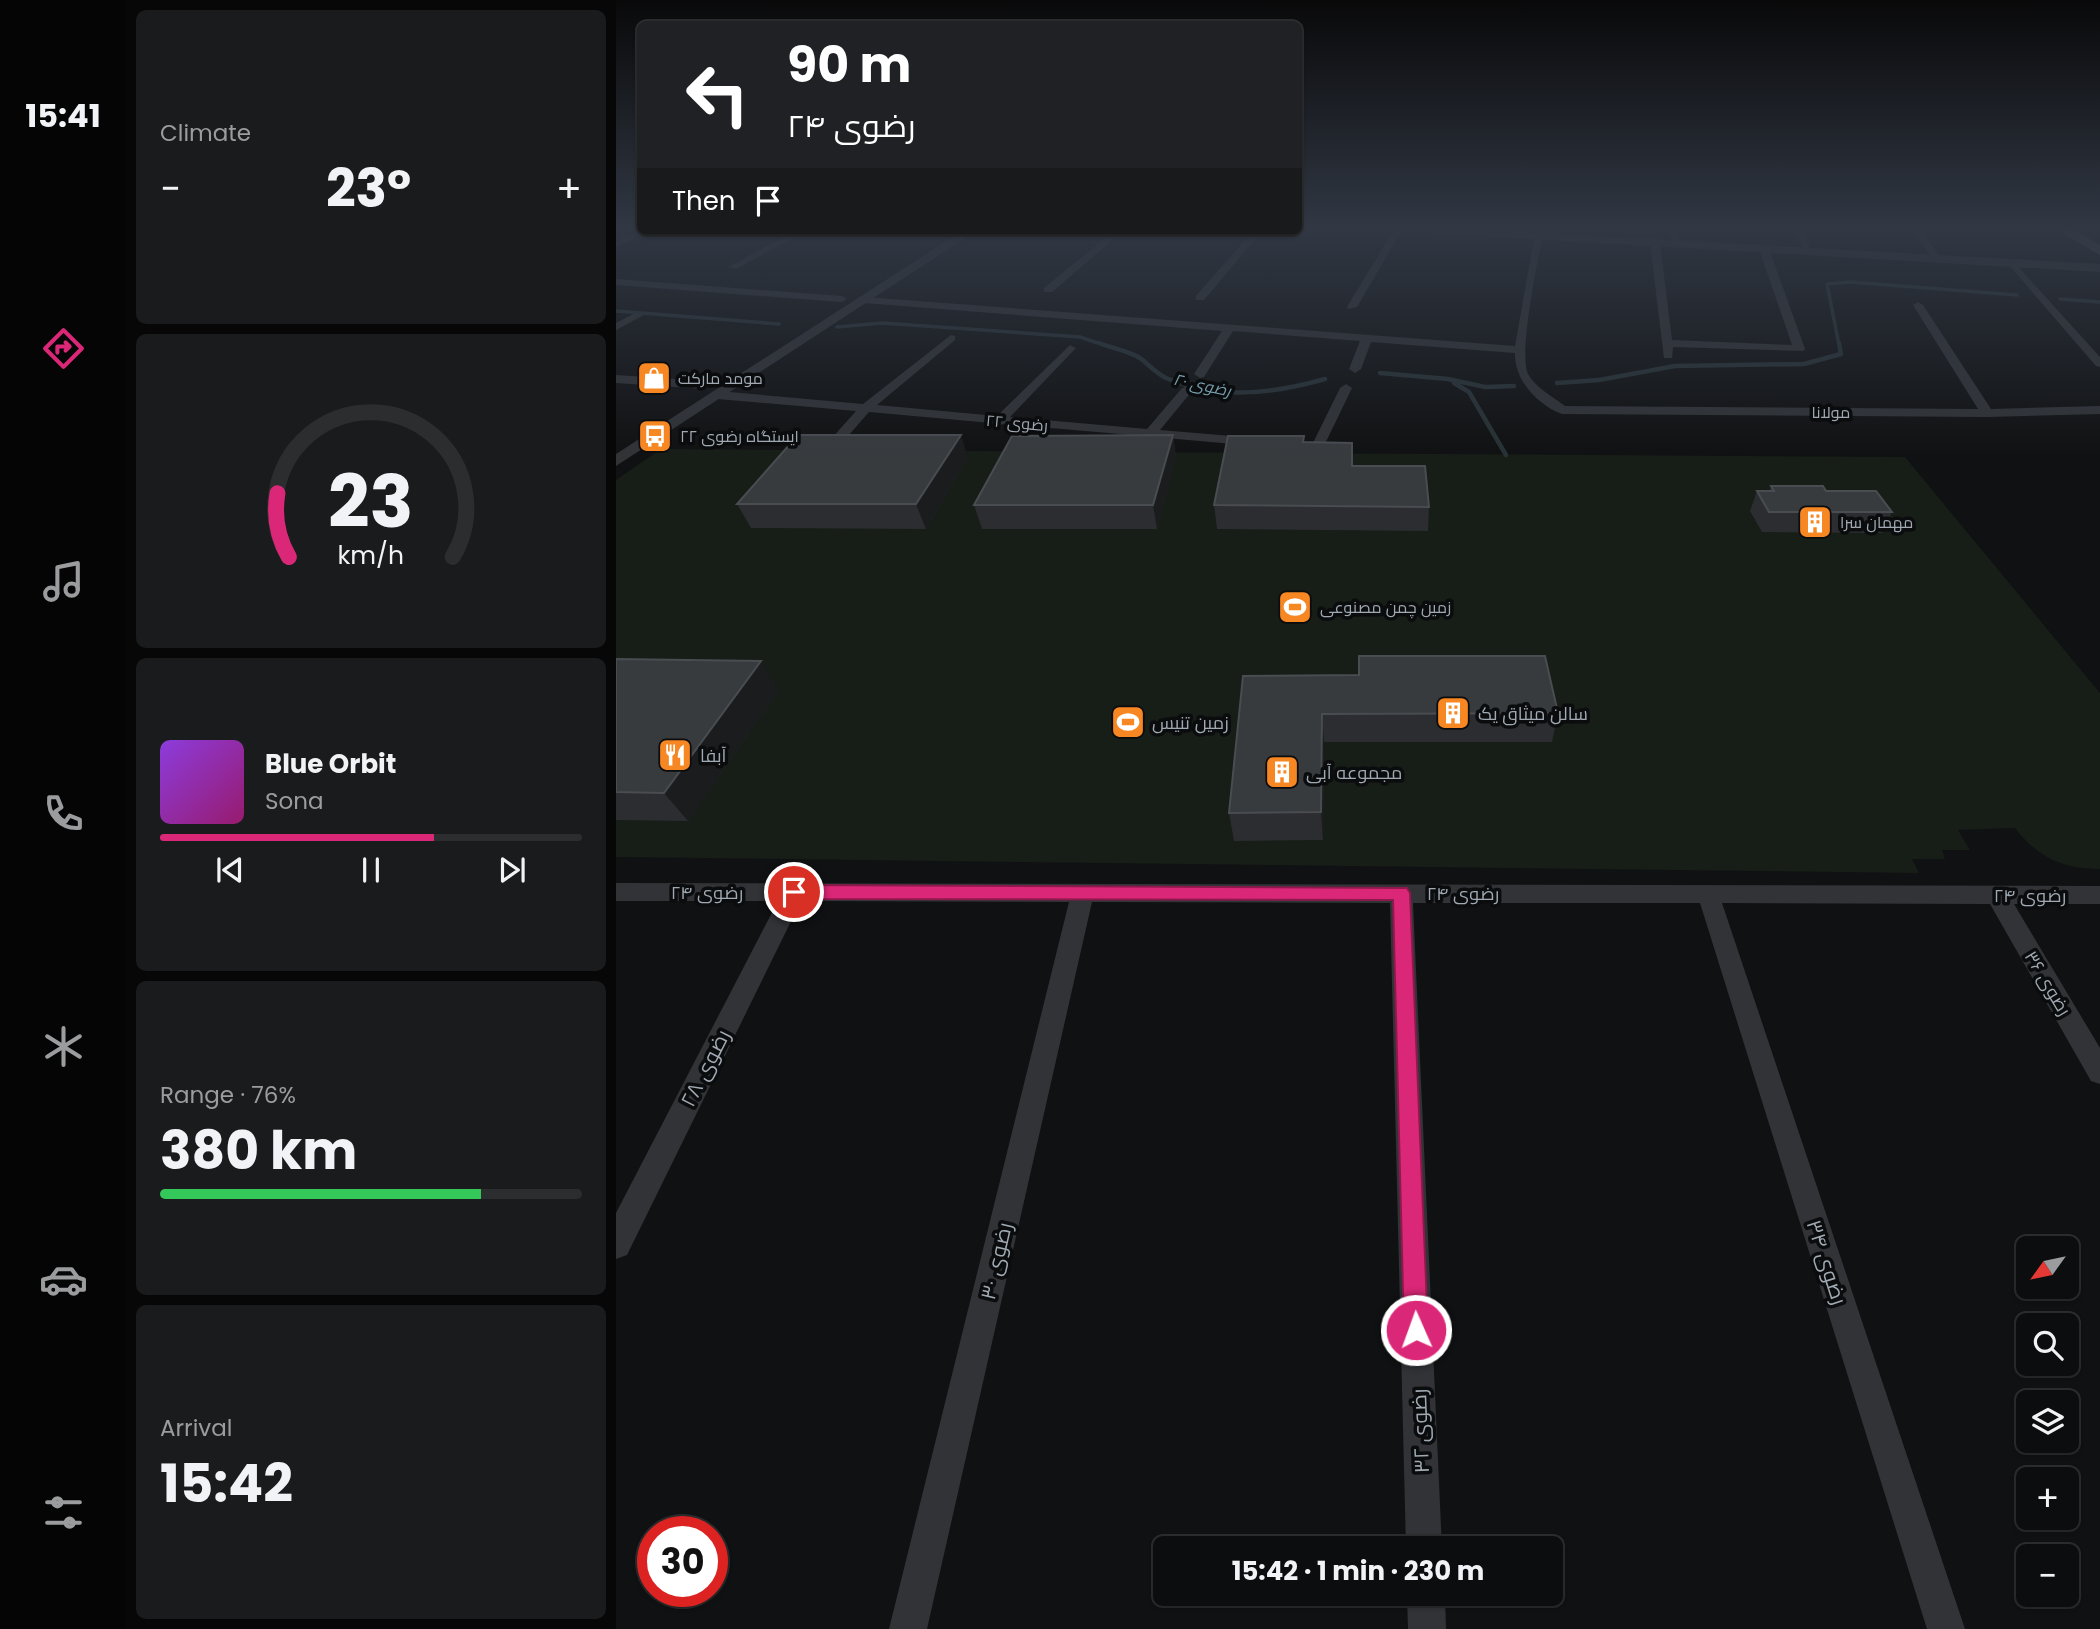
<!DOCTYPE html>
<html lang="en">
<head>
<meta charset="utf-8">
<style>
  body { margin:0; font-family:Poppins,Cairo,sans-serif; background:#1a1b1c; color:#f1f3f6; height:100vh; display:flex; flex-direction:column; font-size:26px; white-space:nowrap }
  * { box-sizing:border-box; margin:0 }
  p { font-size:23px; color:#9a9c9e }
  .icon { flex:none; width:38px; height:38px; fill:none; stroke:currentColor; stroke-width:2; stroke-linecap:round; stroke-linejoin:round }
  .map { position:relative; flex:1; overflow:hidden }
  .sheet { display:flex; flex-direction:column; gap:10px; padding:10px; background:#070708; width:490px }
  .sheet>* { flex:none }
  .hud { position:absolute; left:21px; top:21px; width:665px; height:214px; border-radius:10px; box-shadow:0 2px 5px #0004,0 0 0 2px #2c2d2e; background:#202124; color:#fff; overflow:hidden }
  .needle { width:46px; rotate:237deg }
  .controls { position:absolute; left:1400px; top:1236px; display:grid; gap:14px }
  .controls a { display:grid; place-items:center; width:63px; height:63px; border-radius:10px; background:#0c0d0e; box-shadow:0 2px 5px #0004,0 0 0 2px #2c2d2e; font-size:35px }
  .speed { position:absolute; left:21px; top:1516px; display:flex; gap:14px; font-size:35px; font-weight:700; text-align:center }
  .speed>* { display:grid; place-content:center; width:91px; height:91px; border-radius:50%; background:#0c0d0e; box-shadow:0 2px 5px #0004,0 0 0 2px #2c2d2e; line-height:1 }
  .speed .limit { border:10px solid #d22; background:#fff; color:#111 }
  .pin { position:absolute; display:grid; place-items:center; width:60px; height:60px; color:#fff; margin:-30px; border:4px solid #fff; border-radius:50%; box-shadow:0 2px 7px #0007 }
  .me { position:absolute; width:77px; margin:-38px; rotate:358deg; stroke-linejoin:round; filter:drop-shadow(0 0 5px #0008) }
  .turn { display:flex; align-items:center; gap:24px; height:147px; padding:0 35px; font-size:32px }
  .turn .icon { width:91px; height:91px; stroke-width:2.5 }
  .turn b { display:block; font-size:49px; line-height:60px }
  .then { display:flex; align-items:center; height:66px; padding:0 35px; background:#0003; gap:14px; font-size:26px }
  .big { font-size:52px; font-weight:700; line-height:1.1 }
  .sheet .tile { flex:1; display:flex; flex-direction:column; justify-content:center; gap:10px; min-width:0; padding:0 24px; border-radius:10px; background:#1a1b1c }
  .sheet .dial { align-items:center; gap:0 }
  .dial svg { height:182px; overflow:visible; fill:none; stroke:#2c2d2e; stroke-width:7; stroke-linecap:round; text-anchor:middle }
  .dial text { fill:#f1f3f6; stroke:none }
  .song { display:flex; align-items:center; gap:21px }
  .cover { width:84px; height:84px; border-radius:10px; background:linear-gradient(135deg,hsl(270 70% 55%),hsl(320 70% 35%)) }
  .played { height:7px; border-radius:4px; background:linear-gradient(90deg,#db2777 65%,#2c2d2e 65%) }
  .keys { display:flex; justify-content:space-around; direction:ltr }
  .heat { display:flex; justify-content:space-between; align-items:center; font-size:38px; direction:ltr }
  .charge { height:10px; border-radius:5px; background:linear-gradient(90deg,#34c759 76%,#2c2d2e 0) }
  .trip { position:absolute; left:537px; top:1536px; width:410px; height:70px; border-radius:10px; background:#0c0d0e; box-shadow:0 2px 5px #0004,0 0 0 2px #2c2d2e; font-weight:700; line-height:70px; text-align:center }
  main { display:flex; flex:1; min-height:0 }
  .dock { display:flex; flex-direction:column; width:126px; justify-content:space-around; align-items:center; background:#050506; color:#9a9c9e }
  .dock .icon { width:49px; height:49px }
  .dock .on { color:#db2777 }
  .dock b { font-size:32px; color:#f1f3f6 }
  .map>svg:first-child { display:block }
  .green { fill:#171d17 }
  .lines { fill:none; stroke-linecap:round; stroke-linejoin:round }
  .stream-far1 { stroke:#273236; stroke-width:3.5 }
  .stream { stroke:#273236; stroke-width:4.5 }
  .minor { fill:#313337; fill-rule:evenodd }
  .tertiary { fill:#313337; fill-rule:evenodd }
  .primary { fill:#4d5156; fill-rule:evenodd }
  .trunk { fill:#555a5f; fill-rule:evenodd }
  .wall { fill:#2c2d30 }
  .shaded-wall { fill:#1b1c1e }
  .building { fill:#383b3e; stroke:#494c50; stroke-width:2 }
  .route { fill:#db2777; stroke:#8e194d; stroke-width:2 }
  .labels { text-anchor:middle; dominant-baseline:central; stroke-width:7; stroke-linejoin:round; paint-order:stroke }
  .far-poi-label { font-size:16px; fill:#a1aab3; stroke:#0b0c0d; text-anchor:start }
  .far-water-label { font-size:16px; font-style:italic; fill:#76a0b0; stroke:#0b0c0d }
  .far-street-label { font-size:16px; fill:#a1aab3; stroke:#0b0c0d }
  .poi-label { font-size:18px; fill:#a1aab3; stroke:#0b0c0d; text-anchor:start }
  .street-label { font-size:18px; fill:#a1aab3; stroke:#0b0c0d }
  .near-street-label { font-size:21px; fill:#a1aab3; stroke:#0b0c0d }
</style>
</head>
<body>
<main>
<nav class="dock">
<b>15:41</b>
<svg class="icon on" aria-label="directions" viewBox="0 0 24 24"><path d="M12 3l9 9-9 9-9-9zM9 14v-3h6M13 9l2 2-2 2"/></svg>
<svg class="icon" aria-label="music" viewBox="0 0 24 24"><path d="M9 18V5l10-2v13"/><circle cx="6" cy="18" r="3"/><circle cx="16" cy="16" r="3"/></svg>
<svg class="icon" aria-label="phone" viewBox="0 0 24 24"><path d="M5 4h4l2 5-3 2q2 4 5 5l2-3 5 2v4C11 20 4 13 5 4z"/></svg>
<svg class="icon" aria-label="climate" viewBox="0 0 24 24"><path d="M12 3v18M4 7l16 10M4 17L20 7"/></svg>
<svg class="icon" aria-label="car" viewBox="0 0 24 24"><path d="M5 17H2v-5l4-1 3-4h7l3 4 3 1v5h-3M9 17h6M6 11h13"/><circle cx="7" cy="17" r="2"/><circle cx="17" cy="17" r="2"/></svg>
<svg class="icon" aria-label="filters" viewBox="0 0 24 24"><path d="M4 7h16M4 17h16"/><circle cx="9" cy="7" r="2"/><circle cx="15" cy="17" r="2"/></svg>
</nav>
<section class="sheet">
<div class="tile"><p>Climate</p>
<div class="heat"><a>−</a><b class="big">23°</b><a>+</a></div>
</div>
<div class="tile dial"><svg viewBox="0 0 100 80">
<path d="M14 69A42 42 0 1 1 86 69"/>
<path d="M14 69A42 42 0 0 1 9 41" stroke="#db2777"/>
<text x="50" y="56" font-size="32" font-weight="700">23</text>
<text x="50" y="72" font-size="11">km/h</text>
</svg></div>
<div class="tile">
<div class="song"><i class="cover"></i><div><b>Blue Orbit</b><p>Sona</p></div></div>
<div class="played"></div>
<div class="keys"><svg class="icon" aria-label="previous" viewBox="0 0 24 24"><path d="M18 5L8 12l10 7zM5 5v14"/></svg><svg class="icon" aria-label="pause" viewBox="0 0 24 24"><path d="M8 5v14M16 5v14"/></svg><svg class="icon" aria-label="next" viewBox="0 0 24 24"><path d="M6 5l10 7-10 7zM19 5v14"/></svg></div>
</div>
<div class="tile"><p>Range · 76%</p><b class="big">380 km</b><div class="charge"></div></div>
<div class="tile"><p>Arrival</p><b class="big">15:42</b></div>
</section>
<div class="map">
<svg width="1484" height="1629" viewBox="0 0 1484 1629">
  <rect width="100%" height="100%" fill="#101112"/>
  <path class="green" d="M45,449L1289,457L1484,693V869C1448,870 1421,857 1399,828L1342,830L1354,850H1326L1329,859H1296L1303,873L0,857V480Z"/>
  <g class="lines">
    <g class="stream-far1">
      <polyline points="1444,299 1484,302"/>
      <polyline points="0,311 163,324"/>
      <polyline points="221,327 266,323 464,337 488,345"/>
      <polyline points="1223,345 1211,284 1234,282 1401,295"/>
    </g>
    <g class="stream">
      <path d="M483,343C496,348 513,351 524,358C532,364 540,373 550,378C602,400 656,394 709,379"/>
      <polyline points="764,373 832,379 869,387 898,386"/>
      <polyline points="838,383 853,392 890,455"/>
      <polyline points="941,383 983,380 1059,366 1188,364 1225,354 1223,343"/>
    </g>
    <g class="minor">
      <polygon points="779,228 787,228 741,307 732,309 731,307"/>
      <path d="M920,228H928C923,255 902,352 912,374C919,387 937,397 949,406L1362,409L1297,305L1302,302L1307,305L1375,409L1484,406V414L1371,417L946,414C921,405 898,379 899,353L755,342L745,369L739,373L733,369L744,341L617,331L588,377L584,378L578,374L606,331L248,303L243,300L248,297L899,346Z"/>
      <polygon points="1054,228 1062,228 1064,246 1056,244"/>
      <polygon points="1178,228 1186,228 1196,254 1190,254"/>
      <polygon points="1295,228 1303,228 1326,259 1324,261 1318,261"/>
      <polygon points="24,230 34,231 0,247 0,241"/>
      <polygon points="179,231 190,231 120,269 112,267"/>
      <polygon points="498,231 507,231 436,292 428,292 428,288"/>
      <polygon points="637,231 646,231 588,300 580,300 580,296"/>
      <polygon points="1039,240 1044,243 1056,340 1176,345 1143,249 1148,246 1153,249 1189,349 1187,351 1057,347 1056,358 1048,358 1034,243"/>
      <polygon points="1396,260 1484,357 1484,367 1480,366 1393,265 1393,261"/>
      <polygon points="0,279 226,296 231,299 226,302 0,285"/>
      <polygon points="19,313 28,315 0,330 0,323"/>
      <polygon points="335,335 339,336 339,340 261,405 381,416 454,345 460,348 458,350 394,417 531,429 566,388 570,387 576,391 544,430 640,438 647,442 640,446 538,437 533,439 527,436 387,424 382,426 376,423 253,412 219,451 214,452 207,448 240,411 102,399 96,395 102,391 247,404"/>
      <polygon points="0,375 89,381 95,385 89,389 0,383"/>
      <polygon points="730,384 736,388 706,450 674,448 674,442 697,443 724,388"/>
      <polygon points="0,883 1484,886 1484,904 1398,904 1484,1048 1484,1084 1475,1081 1374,904 1106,903 1349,1629 1311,1629 1084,903 797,903 826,1549 790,1549 774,903 476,902 311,1629 273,1629 453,902 185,901 11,1255 0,1259 0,1213 162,901 0,901"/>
      <polygon points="791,1594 829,1594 830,1629 792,1629"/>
    </g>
    <g class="tertiary">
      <polygon points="771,228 836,228 1484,264 1484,272 776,231"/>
      <polygon points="346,231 360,231 0,466 0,454"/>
    </g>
    <polygon class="primary" points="1438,228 1455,228 1484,245 1484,255"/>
    <polygon class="trunk" points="0,228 8,228 1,232"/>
  </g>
  <g class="wall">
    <polygon points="557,435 560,458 541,529 366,529 358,505"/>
    <polygon points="688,442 736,466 813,507 812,531 601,529 598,505"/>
    <polygon points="352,458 310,529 135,528 121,504"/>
    <polygon points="1155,486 1210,491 1276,512 1266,533 1146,532 1134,511 1141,491 1153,491"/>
    <polygon points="0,659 163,690 72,821 0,820"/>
    <polygon points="627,676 942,713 936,742 708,742 707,840 618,841 613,813"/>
  </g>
  <g class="shaded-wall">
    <polygon points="345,435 352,458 310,529 300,504"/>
    <polygon points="557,435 560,458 541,529 537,505"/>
    <polygon points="145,661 163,690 72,821 48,793"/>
    <polygon points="706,714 708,742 707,840 705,812"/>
  </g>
  <g class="building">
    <polygon points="182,435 345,435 300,504 121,504"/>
    <polygon points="557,435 537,505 358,505 396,436"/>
    <polygon points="612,436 688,436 687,442 736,443 736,466 809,466 813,507 598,505"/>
    <polygon points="1155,486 1207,486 1210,491 1260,491 1276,512 1153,512 1141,491 1158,491"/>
    <polygon points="743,656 929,656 942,713 706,714 705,812 613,813 627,676 743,675"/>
    <polygon points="0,659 145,661 48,793 0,792"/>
  </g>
  <linearGradient id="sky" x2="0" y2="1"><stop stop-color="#09090a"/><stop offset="0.5" stop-color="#313844"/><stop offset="1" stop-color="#313844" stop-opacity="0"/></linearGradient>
  <rect width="1484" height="456" fill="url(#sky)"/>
  <polygon class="route" points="178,885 791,888 794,893 812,1330 809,1339 800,1342 792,1339 788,1330 777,900 178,899 172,897 169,892 172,887"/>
  <defs>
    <g id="shop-square" transform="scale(1.75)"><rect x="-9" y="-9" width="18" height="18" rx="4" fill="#f78723" stroke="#0b0c0d"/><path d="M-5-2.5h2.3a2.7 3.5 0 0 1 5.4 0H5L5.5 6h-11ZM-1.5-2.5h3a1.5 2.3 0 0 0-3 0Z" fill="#fff"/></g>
    <g id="bus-square" transform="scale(1.75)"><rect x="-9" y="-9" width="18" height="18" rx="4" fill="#f78723" stroke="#0b0c0d"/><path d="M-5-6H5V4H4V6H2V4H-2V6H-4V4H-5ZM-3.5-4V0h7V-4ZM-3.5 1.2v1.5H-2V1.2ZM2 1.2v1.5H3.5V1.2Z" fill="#fff"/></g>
    <g id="building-square" transform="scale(1.75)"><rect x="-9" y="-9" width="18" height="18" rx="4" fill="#f78723" stroke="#0b0c0d"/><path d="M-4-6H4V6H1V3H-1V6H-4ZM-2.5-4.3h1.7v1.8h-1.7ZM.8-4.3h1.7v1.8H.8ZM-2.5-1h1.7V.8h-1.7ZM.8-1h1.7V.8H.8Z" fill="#fff"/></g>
    <g id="stadium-square" transform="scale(1.75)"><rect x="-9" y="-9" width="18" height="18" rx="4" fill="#f78723" stroke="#0b0c0d"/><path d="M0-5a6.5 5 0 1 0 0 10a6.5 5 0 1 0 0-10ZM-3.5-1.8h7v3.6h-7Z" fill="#fff"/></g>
    <g id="restaurant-square" transform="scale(1.75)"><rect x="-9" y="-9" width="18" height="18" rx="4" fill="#f78723" stroke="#0b0c0d"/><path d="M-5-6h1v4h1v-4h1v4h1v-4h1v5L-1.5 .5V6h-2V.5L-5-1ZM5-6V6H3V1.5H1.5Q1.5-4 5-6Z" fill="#fff"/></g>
  </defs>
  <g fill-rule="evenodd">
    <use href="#shop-square" x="38" y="378"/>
    <use href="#bus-square" x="39" y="436"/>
    <use href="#building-square" x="1199" y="522"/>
    <use href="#stadium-square" x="679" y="607"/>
    <use href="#building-square" x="837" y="713"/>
    <use href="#stadium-square" x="512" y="722"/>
    <use href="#restaurant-square" x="59" y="755"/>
    <use href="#building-square" x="666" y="772"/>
  </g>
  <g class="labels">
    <g class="far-poi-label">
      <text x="62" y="378">مومد مارکت</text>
      <text x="64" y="436">ایستگاه رضوی ۲۲</text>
      <text x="1224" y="522">مهمان سرا</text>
      <text x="704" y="607">زمین چمن مصنوعی</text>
    </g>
    <g class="far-water-label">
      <text transform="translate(586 385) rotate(12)">رضوی ۲۰</text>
    </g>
    <g class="far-street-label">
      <text x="1215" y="412">مولانا</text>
      <text transform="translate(401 423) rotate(5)">رضوی ۲۲</text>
    </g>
    <g class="poi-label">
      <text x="862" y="713">سالن میثاق یک</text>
      <text x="536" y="722">زمین تنیس</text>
      <text x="84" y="755">آبفا</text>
      <text x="690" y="772">مجموعه آبی</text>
    </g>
    <g class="street-label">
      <text x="91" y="892">رضوی ۲۴</text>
      <text x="847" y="893">رضوی ۲۴</text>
      <text x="1414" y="895">رضوی ۲۴</text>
      <text transform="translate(1432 983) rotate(59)">رضوی ۳۶</text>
    </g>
    <g class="near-street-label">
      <text transform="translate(89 1068) rotate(-63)">رضوی ۲۸</text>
      <text transform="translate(380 1261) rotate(-77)">رضوی ۳۰</text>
      <text transform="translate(1211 1262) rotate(72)">رضوی ۳۴</text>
      <text transform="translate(804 1431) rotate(-92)">رضوی ۳۲</text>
    </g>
  </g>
</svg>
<div class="controls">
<a><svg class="needle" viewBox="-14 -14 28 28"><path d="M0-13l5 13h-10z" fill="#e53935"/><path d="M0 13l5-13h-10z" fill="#9a9c9e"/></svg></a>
<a><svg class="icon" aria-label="search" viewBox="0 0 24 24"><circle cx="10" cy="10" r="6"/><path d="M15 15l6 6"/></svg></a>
<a><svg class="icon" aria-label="layers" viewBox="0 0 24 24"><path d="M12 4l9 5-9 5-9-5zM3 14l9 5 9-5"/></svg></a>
<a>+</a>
<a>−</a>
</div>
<div class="speed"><div class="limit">30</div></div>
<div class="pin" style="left:178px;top:892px;background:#d93025"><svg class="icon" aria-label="arrive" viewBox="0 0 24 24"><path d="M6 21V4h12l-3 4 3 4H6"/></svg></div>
<svg class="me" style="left:800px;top:1330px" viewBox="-20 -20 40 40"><circle r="17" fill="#db2777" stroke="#fff" stroke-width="3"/><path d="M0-11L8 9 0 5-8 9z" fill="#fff"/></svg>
<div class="trip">15:42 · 1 min · 230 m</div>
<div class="hud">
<div class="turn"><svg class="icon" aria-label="left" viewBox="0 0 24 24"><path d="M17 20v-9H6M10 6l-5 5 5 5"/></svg><div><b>90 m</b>رضوی ۲۴</div></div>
<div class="then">Then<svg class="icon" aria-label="arrive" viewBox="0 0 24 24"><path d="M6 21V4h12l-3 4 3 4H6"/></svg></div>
</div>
</div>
</main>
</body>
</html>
